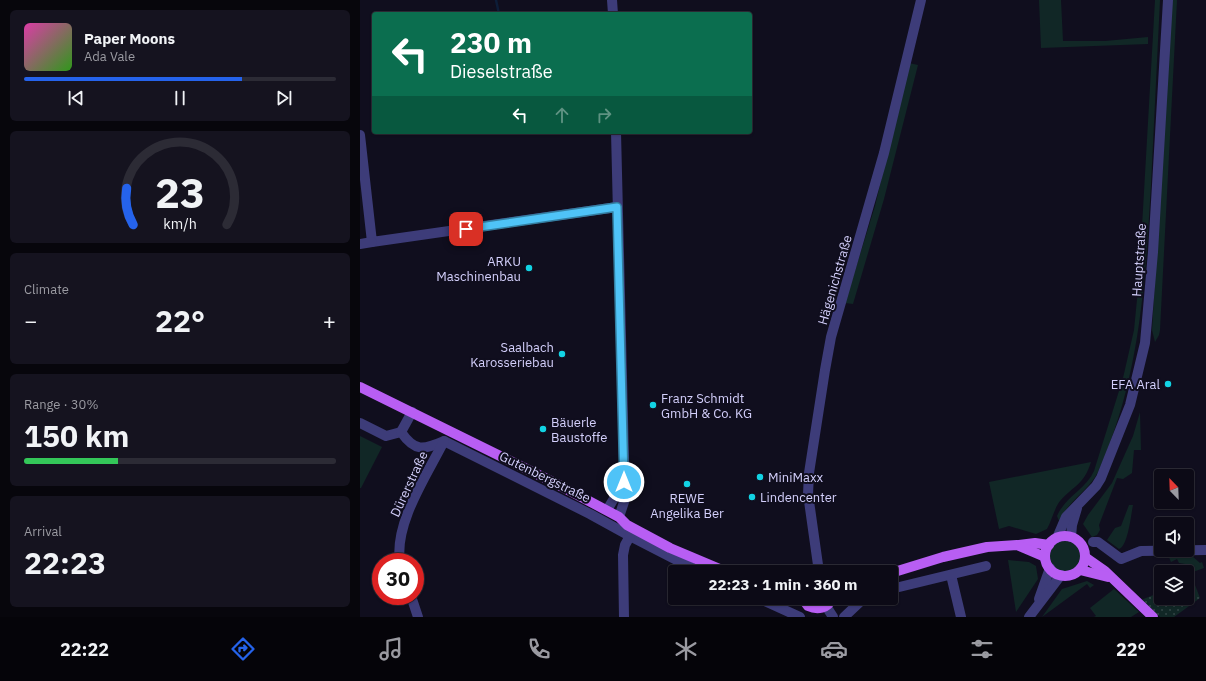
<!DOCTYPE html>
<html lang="en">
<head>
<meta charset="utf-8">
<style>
  body { margin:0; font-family:"IBM Plex Sans",sans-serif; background:#15131f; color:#f1f3f6; height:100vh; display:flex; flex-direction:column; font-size:15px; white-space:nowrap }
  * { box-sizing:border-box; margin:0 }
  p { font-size:13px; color:#9a9aa1 }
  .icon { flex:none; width:22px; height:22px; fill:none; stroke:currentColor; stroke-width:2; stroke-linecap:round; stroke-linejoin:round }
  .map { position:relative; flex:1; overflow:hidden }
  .side { display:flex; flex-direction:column; gap:10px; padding:10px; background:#07060c; width:360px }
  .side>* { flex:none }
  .guide { position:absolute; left:12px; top:12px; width:380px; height:122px; border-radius:4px; box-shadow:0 1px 3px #0004,0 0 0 1px #2c2b35; background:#0b6e4f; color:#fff; overflow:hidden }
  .needle { width:26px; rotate:337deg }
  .buttons { position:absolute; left:794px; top:469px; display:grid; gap:8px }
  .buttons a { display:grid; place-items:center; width:40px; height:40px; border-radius:4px; background:#0c0a16; box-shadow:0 1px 3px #0004,0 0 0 1px #2c2b35; font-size:20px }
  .speed { position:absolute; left:12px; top:553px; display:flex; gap:8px; font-size:20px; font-weight:700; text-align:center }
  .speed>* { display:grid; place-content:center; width:52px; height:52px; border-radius:50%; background:#0c0a16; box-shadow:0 1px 3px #0004,0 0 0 1px #2c2b35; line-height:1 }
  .speed .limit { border:6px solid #d22; background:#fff; color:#111 }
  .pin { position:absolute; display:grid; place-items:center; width:34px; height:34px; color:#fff; margin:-17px; border-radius:8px; box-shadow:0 2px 6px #0006 }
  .me { position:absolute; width:44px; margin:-22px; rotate:0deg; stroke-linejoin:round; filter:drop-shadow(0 0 3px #0008) }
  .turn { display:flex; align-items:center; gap:14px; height:84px; padding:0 12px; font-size:18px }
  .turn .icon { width:52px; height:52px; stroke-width:2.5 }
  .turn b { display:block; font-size:28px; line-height:34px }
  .lanes { display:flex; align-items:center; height:38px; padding:0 12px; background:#0003; justify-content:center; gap:20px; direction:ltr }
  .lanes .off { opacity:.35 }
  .big { font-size:30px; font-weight:800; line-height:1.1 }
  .side .card { flex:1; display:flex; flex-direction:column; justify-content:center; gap:6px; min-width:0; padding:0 14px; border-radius:6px; background:#15131f }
  .side .dial { align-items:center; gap:0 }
  .dial svg { height:104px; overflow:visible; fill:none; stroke:#2c2b35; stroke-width:7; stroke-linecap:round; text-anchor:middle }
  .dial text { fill:#f1f3f6; stroke:none }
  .song { display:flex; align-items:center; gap:12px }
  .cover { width:48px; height:48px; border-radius:6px; background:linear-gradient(135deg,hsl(320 70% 55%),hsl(110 70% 35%)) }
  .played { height:4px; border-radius:2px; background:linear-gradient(90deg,#2563eb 70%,#2c2b35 70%) }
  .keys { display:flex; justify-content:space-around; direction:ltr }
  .heat { display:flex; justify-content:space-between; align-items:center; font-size:22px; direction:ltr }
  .charge { height:6px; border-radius:3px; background:linear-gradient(90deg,#34c759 30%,#2c2b35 0) }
  .trip { position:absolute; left:308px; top:565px; width:230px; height:40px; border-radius:4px; background:#0c0a16; box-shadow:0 1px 3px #0004,0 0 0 1px #2c2b35; font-weight:800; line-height:40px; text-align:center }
  .tabs { display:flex; height:64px; justify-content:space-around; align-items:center; background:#050409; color:#9a9aa1 }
  .tabs .icon { width:28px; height:28px }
  .tabs .current { color:#2563eb }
  .tabs b { font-size:18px; color:#f1f3f6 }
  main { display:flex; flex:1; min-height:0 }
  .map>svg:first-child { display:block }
  .green { fill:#112726 }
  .park { fill:url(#park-dots) }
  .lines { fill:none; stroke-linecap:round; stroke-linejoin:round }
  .stream { stroke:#0d1d38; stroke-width:2.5 }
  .minor { stroke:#3d3c79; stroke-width:10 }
  .major { stroke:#b85ef3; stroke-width:10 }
  .route-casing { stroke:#337fa1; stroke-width:10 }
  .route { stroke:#4fc3f7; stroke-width:7 }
  .poi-dot { fill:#12d3e4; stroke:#100e1e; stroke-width:1.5 }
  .labels { text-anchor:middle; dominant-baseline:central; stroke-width:4; stroke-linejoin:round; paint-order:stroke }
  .street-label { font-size:13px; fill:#d3cffb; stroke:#100e1e }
  .poi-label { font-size:13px; fill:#d3cffb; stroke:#100e1e; text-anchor:start }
</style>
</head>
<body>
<main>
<section class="side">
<div class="card">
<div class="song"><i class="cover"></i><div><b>Paper Moons</b><p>Ada Vale</p></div></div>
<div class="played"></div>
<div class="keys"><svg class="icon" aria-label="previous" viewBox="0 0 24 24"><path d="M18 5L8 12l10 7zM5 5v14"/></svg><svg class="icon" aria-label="pause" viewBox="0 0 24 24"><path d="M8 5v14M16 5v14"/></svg><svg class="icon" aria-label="next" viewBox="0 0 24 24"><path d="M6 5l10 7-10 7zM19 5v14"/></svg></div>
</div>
<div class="card dial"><svg viewBox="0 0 100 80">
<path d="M14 69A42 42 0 1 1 86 69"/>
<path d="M14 69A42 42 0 0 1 9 41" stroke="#2563eb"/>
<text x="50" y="56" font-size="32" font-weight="700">23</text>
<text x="50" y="72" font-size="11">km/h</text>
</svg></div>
<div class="card"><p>Climate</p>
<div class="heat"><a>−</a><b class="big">22°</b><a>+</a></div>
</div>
<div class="card"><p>Range · 30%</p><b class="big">150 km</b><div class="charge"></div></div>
<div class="card"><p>Arrival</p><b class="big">22:23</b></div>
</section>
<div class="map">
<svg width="846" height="617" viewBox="0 0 846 617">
  <defs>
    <pattern id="park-dots" width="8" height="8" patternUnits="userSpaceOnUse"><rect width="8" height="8" fill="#112726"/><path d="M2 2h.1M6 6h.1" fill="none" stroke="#334546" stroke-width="1.8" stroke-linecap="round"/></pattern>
  </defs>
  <rect width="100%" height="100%" fill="#100e1e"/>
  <g class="green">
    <polygon points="679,0 701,0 703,41 745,41 788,37 788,44 681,48"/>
    <path d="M795,0H800C797,62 794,123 791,185C785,284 780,379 738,472C731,486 719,494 709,506C705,510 702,516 699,521L697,516C705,497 726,489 734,471L763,378L774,330L779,279Z"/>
    <polygon points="812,0 817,0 800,330 799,335 795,342 792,330"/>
    <polygon points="549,63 558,65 524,199 493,304 485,303 515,206"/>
    <polygon points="780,412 781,450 774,450 772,473 763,479 757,478 739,525 740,530 737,535 732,537 723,524 728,515 752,483 773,436"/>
    <polygon points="0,436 22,447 1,488 0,488"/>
    <path d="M731,462C724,485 714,485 700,501C694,509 692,520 687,529L676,534L649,526L639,529L629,482Z"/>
    <path d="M769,505H773C771,515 768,546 759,549L747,540L755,528L761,526Z"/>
    <circle cx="706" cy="556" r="16"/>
    <polygon points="824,554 832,556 840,563 842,562 844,568 833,572 834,575 827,578 829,568 825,564 819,563 817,559 811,562 808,555"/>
    <polygon points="648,560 669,562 676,566 678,579 656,612"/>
    <polygon points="727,581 734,585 730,588 727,584 682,617 702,589"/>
    <polygon points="754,589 779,612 771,617 734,617 736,616 730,608"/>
  </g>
  <polygon class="park" points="833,580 840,598 814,617 800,617 781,600 801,592 801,598 827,598 827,582"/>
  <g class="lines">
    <polyline class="stream" points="136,0 139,14"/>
    <g class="minor">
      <polyline points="252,0 253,14"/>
      <polyline points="256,132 265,499 259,517"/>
      <polyline points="0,135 12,242 257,207"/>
      <polyline points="0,244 12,242"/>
      <path d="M0,423L26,436L41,432C55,452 63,450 84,441L230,514L270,536L340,572"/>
      <polyline points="41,432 52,412"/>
      <polyline points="247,510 264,482"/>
      <polyline points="711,537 712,525 717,508"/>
      <polyline points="697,538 706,517 736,486 741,478 770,405 785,343 793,252 808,0"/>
      <polyline points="733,542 738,542 761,559 781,551 846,550"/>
      <path d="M40,562C34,523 67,475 84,441"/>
      <polyline points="459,572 448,494 449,473 465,370 471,337 524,153 561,0"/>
      <polyline points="591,575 601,617"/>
      <polyline points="531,589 626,566"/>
      <polyline points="51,596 58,617"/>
      <polyline points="398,598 440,617"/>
      <polyline points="679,599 690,568"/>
      <polyline points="466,606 473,617"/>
      <polyline points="264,617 263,555 265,545 270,536"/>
      <polyline points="484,617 504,598"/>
      <polyline points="669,617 701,575"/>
    </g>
    <g class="major">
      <polyline points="0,387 195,483 259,517 267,525 310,548 367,572"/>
      <circle cx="705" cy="556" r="20"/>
      <polyline points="659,545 675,543 689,545"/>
      <polyline points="725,557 745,571 793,617"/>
      <polyline points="720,570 748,577"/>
      <polyline points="531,573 583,557 627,547 657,545 685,557"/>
      <path d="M442,598L448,606C457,610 468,609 472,598"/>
    </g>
  </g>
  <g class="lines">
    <g class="route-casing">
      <polyline id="route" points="106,229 257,207 264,482"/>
    </g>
    <use href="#route" class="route"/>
  </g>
  <g class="poi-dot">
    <circle cx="169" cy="268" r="4"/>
    <circle cx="202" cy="354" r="4"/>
    <circle cx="808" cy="384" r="4"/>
    <circle cx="293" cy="405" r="4"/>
    <circle cx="183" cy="429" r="4"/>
    <circle cx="400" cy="477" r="4"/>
    <circle cx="327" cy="484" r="4"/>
    <circle cx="392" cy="497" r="4"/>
  </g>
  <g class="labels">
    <g class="street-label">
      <text transform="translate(779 260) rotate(-86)">Hauptstraße</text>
      <text transform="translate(475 280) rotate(-74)">Hägenichstraße</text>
      <text transform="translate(185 477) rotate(26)">Gutenbergstraße</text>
      <text transform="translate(49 484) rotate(-65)">Dürerstraße</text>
    </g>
    <g class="poi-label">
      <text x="161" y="261" text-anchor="end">ARKU<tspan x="161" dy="15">Maschinenbau</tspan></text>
      <text x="194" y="347" text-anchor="end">Saalbach<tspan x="194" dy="15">Karosseriebau</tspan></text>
      <text x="800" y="384" text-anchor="end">EFA Aral</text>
      <text x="301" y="398">Franz Schmidt<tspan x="301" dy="15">GmbH &amp; Co. KG</tspan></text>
      <text x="191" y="422">Bäuerle<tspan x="191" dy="15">Baustoffe</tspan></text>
      <text x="408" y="477">MiniMaxx</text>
      <text x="400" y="497">Lindencenter</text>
      <text x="327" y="498" text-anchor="middle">REWE<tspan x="327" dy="15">Angelika Ber</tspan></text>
    </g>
  </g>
</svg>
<div class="buttons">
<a><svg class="needle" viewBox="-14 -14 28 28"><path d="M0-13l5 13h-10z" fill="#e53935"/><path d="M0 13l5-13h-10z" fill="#9a9aa1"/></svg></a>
<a><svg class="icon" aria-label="sound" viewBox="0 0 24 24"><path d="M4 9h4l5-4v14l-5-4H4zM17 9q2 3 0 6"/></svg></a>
<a><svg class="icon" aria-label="layers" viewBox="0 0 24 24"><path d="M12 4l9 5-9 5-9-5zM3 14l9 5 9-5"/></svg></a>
</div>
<div class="speed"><div class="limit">30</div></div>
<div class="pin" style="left:106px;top:229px;background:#d93025"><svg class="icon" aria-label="arrive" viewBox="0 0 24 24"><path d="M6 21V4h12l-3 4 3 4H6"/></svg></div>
<svg class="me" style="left:264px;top:482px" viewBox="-20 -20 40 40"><circle r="17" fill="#4fc3f7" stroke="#fff" stroke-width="3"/><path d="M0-11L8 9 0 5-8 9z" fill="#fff"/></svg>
<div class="trip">22:23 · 1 min · 360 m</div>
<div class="guide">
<div class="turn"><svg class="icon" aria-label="left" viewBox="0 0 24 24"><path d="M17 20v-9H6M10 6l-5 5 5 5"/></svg><div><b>230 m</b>Dieselstraße</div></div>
<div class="lanes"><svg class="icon" aria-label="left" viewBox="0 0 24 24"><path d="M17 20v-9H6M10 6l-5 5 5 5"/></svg><svg class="icon off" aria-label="ahead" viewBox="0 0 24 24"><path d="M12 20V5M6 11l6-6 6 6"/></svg><svg class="icon off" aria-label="right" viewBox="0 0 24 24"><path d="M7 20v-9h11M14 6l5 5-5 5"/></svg></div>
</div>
</div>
</main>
<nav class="tabs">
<b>22:22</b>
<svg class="icon current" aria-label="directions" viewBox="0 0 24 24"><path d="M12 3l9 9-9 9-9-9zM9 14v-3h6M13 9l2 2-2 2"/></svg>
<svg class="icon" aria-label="music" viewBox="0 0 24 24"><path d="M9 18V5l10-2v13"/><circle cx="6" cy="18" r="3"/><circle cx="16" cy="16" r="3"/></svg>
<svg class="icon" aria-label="phone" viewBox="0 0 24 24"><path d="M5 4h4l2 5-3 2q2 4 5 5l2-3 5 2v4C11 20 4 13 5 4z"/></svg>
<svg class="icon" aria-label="climate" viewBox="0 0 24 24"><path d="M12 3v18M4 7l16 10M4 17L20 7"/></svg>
<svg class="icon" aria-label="car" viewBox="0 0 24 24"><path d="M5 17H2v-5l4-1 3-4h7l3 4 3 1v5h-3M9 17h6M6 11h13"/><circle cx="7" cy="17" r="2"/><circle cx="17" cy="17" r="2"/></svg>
<svg class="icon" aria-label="filters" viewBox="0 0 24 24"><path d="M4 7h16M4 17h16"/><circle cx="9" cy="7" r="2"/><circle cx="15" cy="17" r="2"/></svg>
<b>22°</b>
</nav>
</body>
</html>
